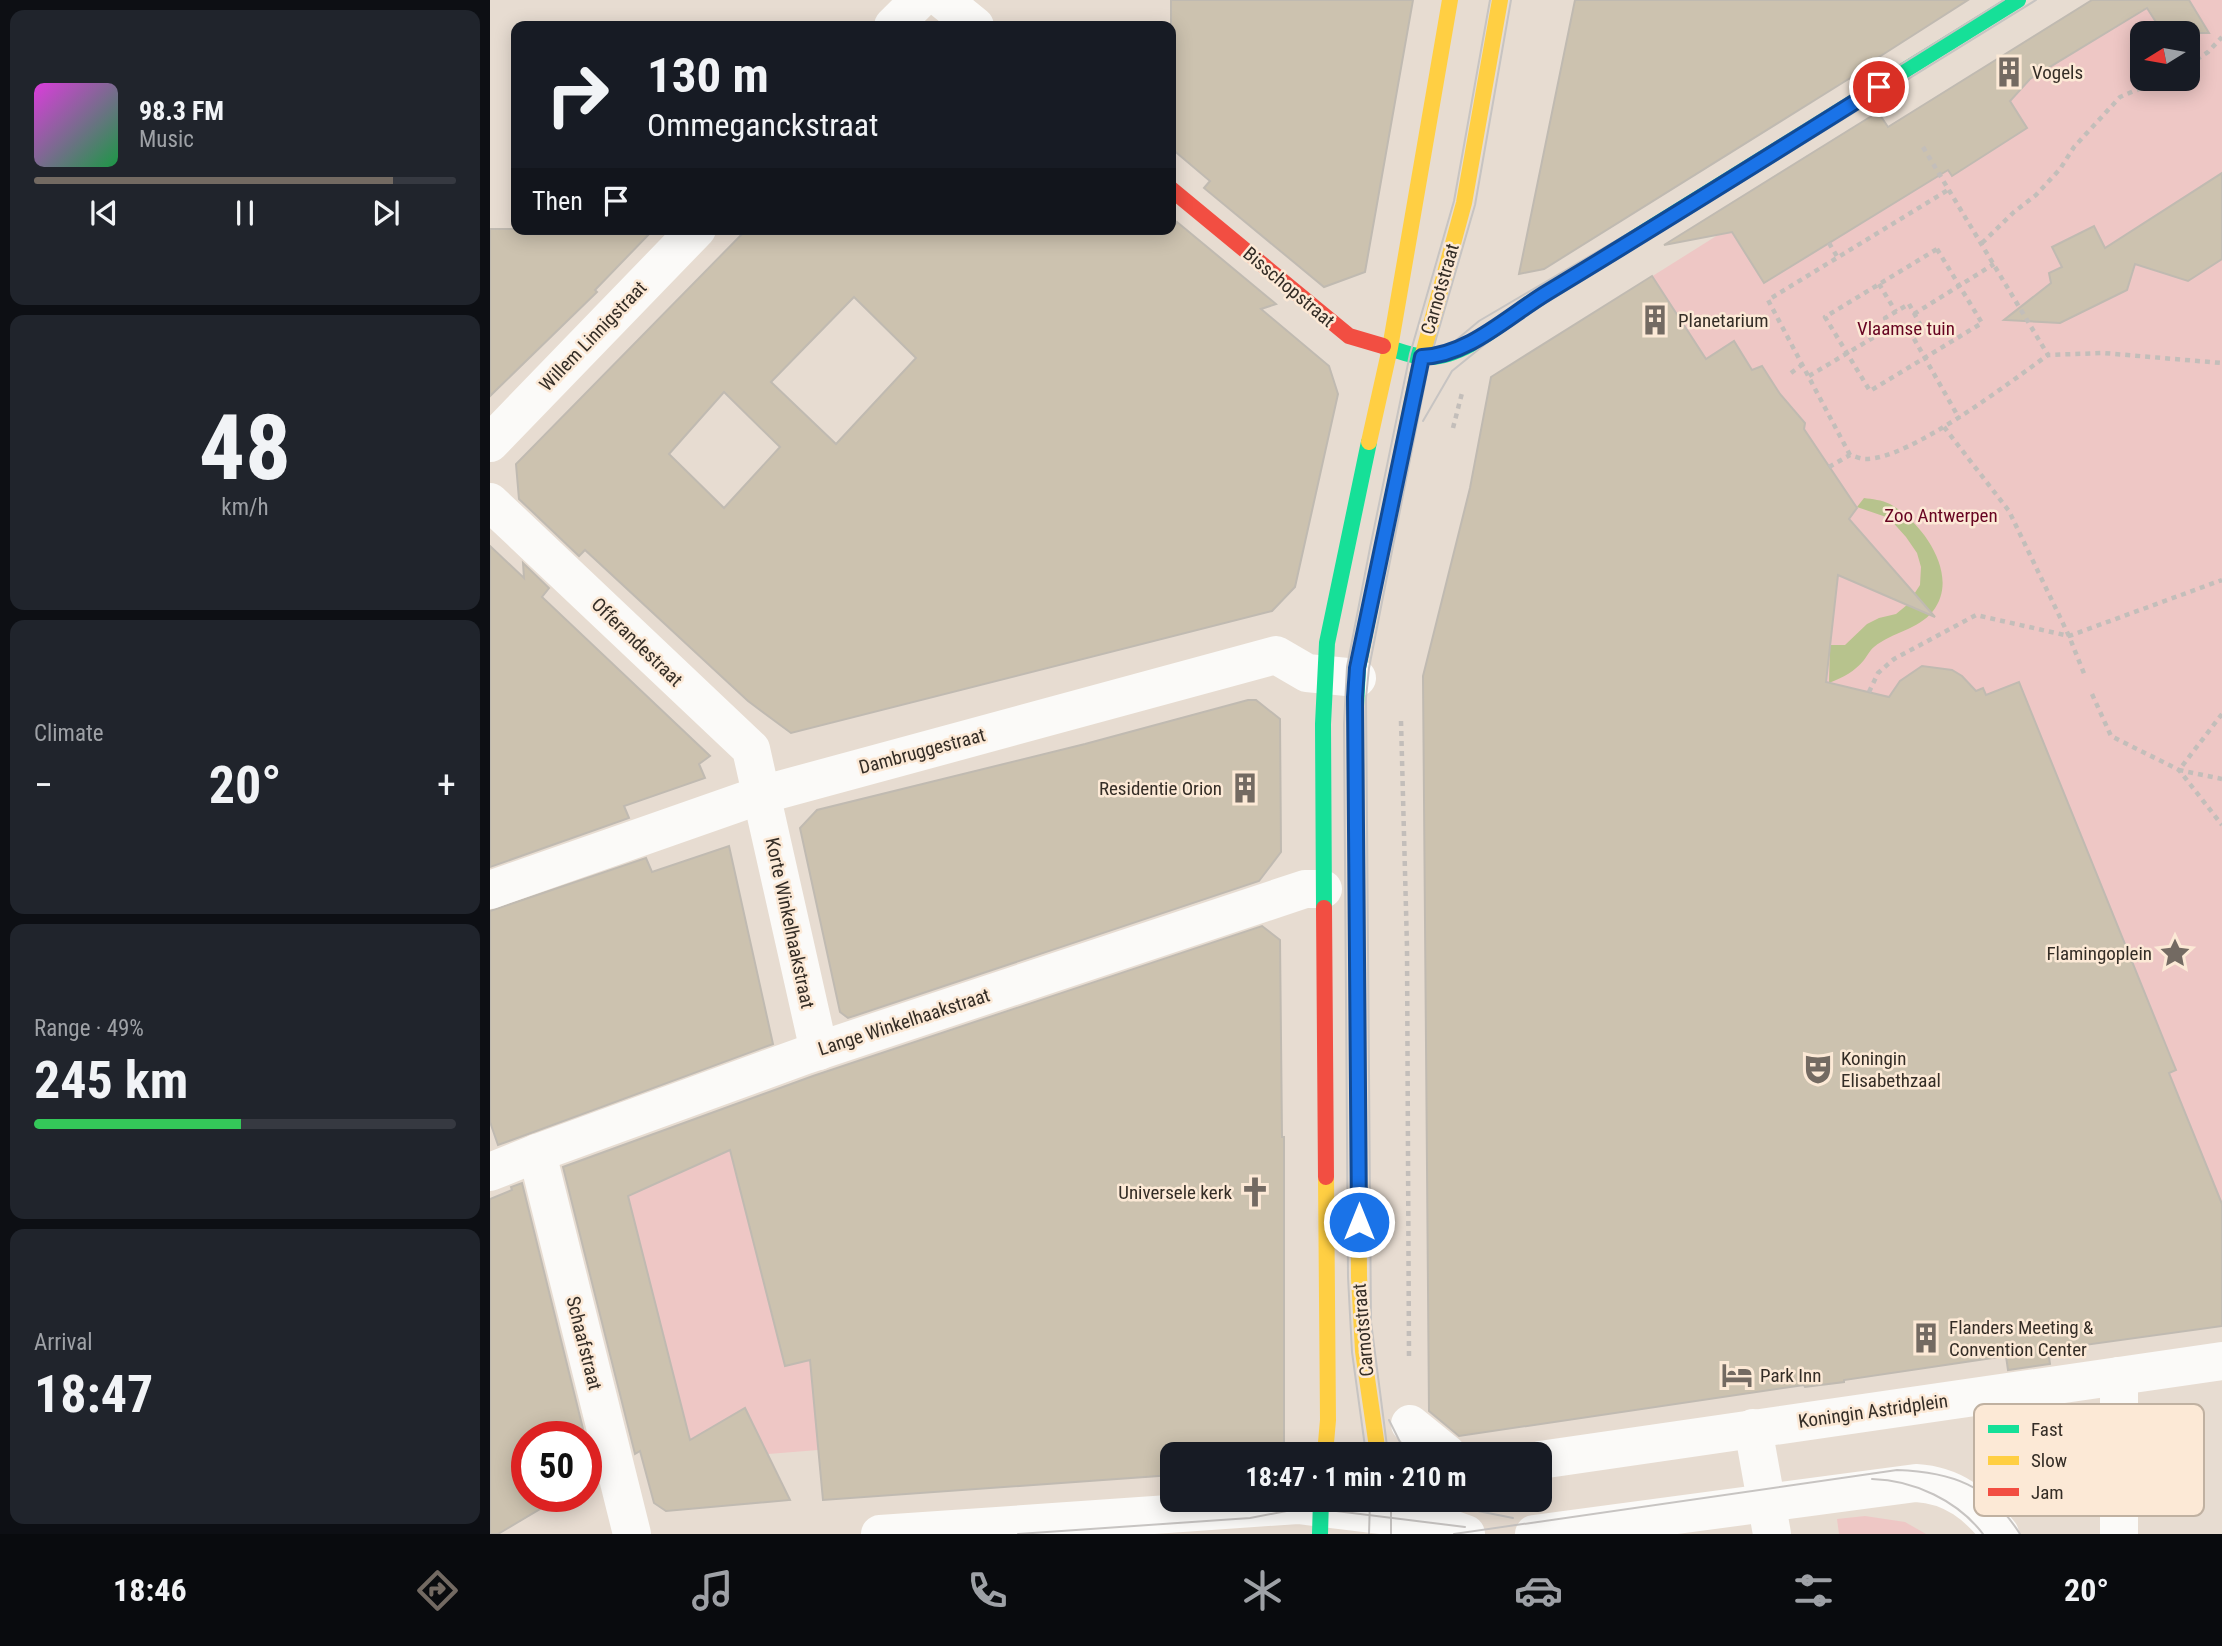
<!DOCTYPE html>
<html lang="en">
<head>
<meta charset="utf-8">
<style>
  body { margin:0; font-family:"Roboto Condensed",sans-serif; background:#20242c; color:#f1f3f6; height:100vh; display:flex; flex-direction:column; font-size:26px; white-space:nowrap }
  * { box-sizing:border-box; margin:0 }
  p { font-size:23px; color:#9ea1a6 }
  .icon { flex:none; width:38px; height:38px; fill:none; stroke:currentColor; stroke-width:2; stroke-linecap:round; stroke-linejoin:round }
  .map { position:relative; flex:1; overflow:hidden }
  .drawer { display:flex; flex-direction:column; gap:10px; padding:10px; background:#0d0f14; width:490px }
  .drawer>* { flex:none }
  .guide { position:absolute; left:21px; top:21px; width:665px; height:214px; border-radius:14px; box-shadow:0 4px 18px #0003; background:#171b24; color:#f1f3f6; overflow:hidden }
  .needle { width:46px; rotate:259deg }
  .buttons { position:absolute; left:1640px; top:21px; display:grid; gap:14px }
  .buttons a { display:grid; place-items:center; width:70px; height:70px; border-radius:14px; background:#171b24; box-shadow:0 4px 18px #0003; font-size:35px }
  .speed { position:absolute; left:21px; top:1421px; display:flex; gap:14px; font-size:35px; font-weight:700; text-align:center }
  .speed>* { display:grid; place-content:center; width:91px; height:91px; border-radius:50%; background:#171b24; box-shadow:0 4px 18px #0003; line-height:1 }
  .speed .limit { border:10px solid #d22; background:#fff; color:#111 }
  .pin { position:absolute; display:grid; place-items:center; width:60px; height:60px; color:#fff; margin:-30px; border:4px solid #fff; border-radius:50%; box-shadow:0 2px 7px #0007 }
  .me { position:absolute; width:77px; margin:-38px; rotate:0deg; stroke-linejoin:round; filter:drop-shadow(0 0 5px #0008) }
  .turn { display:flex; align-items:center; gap:24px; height:147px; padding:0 21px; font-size:32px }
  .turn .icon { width:91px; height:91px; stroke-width:2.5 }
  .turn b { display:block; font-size:49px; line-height:60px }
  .then { display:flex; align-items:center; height:66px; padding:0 21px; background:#0003; gap:14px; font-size:26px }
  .big { font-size:52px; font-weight:700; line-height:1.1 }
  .drawer .widget { flex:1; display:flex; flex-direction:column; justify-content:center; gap:10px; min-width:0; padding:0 24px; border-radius:14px; background:#20242c }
  .drawer .dial { align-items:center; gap:0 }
  .dial b { font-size:91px; line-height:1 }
  .song { display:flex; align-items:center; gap:21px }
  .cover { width:84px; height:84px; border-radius:10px; background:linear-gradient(135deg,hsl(300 70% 55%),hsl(140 70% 35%)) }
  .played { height:7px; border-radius:4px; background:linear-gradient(90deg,#736a62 85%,#363941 85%) }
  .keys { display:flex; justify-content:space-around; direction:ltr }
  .heat { display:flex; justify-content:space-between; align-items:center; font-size:38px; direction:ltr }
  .charge { height:10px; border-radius:5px; background:linear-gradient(90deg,#34c759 49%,#363941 0) }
  .trip { position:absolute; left:670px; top:1442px; width:392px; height:70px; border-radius:14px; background:#171b24; box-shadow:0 4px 18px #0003; font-weight:700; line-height:70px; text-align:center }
  .menu { display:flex; height:112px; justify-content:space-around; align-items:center; background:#090b0e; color:#9ea1a6 }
  .menu .icon { width:49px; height:49px }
  .menu .active { color:#736a62 }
  .menu b { font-size:32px; color:#f1f3f6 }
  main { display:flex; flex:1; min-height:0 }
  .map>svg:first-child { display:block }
  .green { fill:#eec7c5; fill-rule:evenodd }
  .water { fill:#b7c38d }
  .building { fill:#ccc2af; stroke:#c0bab1; stroke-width:2; fill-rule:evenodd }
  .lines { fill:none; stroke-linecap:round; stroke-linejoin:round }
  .path { stroke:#c3beba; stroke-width:4.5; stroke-dasharray:5 5; stroke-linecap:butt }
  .street { stroke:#fbfaf8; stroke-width:38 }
  .fast { stroke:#16e098; stroke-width:16 }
  .slow { stroke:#ffcf43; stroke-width:16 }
  .jam { stroke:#f24e42; stroke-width:16 }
  .tram { stroke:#c7c4c2; stroke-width:2 }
  .route-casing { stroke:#114b97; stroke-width:18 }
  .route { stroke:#1a73e8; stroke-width:12 }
  .labels { text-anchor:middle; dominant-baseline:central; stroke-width:5; stroke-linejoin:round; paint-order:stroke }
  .poi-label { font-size:19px; fill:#342d26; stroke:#fce9d6; text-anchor:start }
  .street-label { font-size:19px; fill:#342d26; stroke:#fce9d6 }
  .park-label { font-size:19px; fill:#670421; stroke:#fce9d6 }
  .key { fill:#fce9d6; stroke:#c0b1a1; stroke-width:2 }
  .key-label { font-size:19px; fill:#342d26 }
</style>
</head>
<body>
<main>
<section class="drawer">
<div class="widget">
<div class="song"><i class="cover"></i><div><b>98.3 FM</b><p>Music</p></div></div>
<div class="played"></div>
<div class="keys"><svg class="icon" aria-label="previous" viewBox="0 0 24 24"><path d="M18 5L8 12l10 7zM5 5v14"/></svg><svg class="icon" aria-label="pause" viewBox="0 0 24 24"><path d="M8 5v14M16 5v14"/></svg><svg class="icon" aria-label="next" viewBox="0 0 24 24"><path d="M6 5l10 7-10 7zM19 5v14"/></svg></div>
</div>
<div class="widget dial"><b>48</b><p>km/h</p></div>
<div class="widget"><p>Climate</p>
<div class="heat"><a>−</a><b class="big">20°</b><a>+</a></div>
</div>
<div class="widget"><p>Range · 49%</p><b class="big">245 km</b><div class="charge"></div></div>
<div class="widget"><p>Arrival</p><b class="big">18:47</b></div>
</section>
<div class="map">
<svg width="1732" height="1534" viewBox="0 0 1732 1534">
  <rect width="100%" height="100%" fill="#e7dcd1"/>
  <g class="green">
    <path d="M1602,0H1732V1253L1136,541L1126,299ZM1652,33H1698V79H1652Z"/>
    <polygon points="239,1148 295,1366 320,1360 328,1450 205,1460 137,1194"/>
    <polygon points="1375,1516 1415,1522 1436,1534 1349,1534 1347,1519"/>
  </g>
  <path class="water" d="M1374,498C1382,499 1392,500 1400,504C1432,522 1471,575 1443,611C1428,630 1402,632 1384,647C1380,650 1377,656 1374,660C1364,672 1354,677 1339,683L1340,645H1355L1377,624L1389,618L1406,614L1417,605L1430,585L1431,567L1427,553L1416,537L1399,518L1367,507Z"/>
  <g class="building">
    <polygon points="681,0 923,0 875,272 834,287 714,188 720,181 681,148"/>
    <polygon points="1085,0 1478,0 1364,73 1365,75 1054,269 1029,274"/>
    <polygon points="1602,0 1699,0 1719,33 1673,33 1657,8 1540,79 1520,101 1537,128 1462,176 1458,170 1274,283 1242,232 1174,245 1388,112 1398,127"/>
    <polygon points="1732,173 1732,259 1698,281 1645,264 1637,290 1570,323 1514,320 1561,283 1559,273 1572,267 1562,247 1604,226 1615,248"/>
    <path d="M687,222L786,304L771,309L839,366L848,394L805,587L782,611L301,733L258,701L95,550L89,556L29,499L26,464L257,229H681ZM364,297L426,358L346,444L281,382ZM234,392L290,447L234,508L179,454Z"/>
    <polygon points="0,229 164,229 105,290 107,292 0,396"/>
    <polygon points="1162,276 1216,359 1244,341 1262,370 1272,366 1290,394 1315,423 1314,429 1367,508 1359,519 1445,617 1348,575 1336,682 1399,697 1410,681 1432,666 1462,670 1472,676 1486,691 1493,688 1496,695 1529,682 1679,1053 1686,1070 1679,1073 1732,1204 1732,1326 1558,1350 1560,1364 1518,1370 1516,1356 1354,1380 1354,1382 1315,1387 1314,1385 969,1436 939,1411 933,676 980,488 1001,377"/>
    <polygon points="0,546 34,578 33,563 59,588 52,597 220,756 209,764 215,778 134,806 139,818 0,867"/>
    <polygon points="758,700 766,700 790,719 791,852 769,881 358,1018 350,1012 310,828 327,810 595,744"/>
    <polygon points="239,846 283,1044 8,1145 0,1122 0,911 156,858 162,872"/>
    <polygon points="772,926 790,940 792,1137 794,1137 794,1443 784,1454 682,1454 682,1475 333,1500 320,1360 295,1366 240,1150 138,1196 200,1440 255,1408 300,1500 176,1511 164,1503 150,1451 145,1454 73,1167 323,1076"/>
    <polygon points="32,1183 95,1437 37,1437 37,1496 72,1496 8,1534 0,1534 0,1199 22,1190 21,1187"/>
  </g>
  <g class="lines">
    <g class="path">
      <polyline points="1698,65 1718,52 1732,37"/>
      <polyline points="1433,147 1558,355 1613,353 1732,363"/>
      <polyline points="1339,243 1348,258"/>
      <polyline points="1492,243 1524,212 1546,195 1570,169 1584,147 1630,97 1672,79"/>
      <polygon points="1447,249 1492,323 1380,391 1335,317"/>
      <polyline points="1389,284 1406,312"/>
      <polygon points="1419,304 1430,324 1407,337 1395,318"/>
      <polyline points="1424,314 1504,264"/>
      <polyline points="1419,330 1469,418"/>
      <polyline points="1301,373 1313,364"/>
      <polyline points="1319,376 1401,327"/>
      <polyline points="1454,427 1519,511 1579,636 1595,676"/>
      <polyline points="963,428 972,393"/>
      <polyline points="1360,455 1278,300 1458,190"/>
      <path d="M1339,467L1360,455C1364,456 1371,459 1375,459C1419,460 1520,382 1558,355"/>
      <polyline points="1379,692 1388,673 1404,659 1486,615 1579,636 1732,580"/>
      <polyline points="1602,694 1621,736 1689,770 1732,825"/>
      <polyline points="1732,714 1689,770 1732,779"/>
      <polyline points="911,721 917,947 919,1356"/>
    </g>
    <g class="street">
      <polyline points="453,0 485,26"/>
      <polyline points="403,26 429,0"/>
      <polyline points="0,443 207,229"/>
      <polyline points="0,502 261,749 329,1051"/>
      <polyline points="0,890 271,795 786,655 817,673 867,678"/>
      <polyline points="47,1153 142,1534"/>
      <polyline points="0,1172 47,1153 316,1055 815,889 833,889"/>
      <polyline points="1629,1376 1629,1534"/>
      <polyline points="920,1424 957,1454"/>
      <polyline points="1263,1428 1282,1534"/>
      <polyline points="1050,1460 1732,1361"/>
      <polyline points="390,1534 808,1505 940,1521 976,1534"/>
      <path d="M1044,1534L1426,1483C1463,1485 1488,1505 1510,1534"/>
    </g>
    <g class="fast">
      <path d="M893,346C907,350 922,357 936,357C975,358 1013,321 1043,301L1528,0"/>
      <polyline points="866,826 865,725 868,668 907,474"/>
      <polyline points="834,908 833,724 837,643 879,442"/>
      <polyline points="830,1534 831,1500"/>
    </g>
    <g class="slow">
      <polyline points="879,442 900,348 960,0"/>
      <polyline points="907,474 927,376 974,203 1010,0"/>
      <polyline points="868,1118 869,1277 873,1351 887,1447 880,1454"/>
      <polyline points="835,1454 838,1420 836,1177"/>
    </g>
    <g class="jam">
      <polyline points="681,189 859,336 893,346"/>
      <polyline points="866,826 868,1118"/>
      <polyline points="834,908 836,1177"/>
    </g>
    <g class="tram">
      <polyline points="940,362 989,321 1163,219 1514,0"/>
      <polyline points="933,421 962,371 1015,328 1546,0"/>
      <polyline points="899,1420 916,1454"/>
      <polyline points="876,1454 862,1352 858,1277 854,724 857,667 880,548 920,354 964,201 1000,0"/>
      <polyline points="898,1454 881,1322 876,698 879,668 939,363 985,205 1021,0"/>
      <path d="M1382,1479C1424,1480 1468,1501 1493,1534"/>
      <polyline points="965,1500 988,1511 1023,1518"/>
      <polyline points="528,1534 760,1518 807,1509 830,1509 975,1527"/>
      <polyline points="879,1534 880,1500"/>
      <polyline points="901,1534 901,1500"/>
      <path d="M964,1534L1407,1470C1462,1472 1499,1485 1530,1534"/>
    </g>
  </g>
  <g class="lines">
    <g class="route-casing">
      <path id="route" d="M869,1222L865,697L867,668L932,357C979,355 1018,316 1058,292C1169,225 1279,156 1389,87"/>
    </g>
    <use href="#route" class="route"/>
  </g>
  <defs>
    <g id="building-bare" transform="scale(2.415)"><path d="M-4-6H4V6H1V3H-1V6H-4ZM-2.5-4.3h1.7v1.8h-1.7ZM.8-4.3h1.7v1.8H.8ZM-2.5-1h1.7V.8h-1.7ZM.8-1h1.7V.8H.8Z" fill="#736a62" stroke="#fce9d6" stroke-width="2.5" paint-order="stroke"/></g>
    <g id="sight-bare" transform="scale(2.415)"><path d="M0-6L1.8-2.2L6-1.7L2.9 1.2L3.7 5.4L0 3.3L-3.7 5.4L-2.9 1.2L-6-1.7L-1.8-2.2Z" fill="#736a62" stroke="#fce9d6" stroke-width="2.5" paint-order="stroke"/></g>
    <g id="theatre-bare" transform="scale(2.415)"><path d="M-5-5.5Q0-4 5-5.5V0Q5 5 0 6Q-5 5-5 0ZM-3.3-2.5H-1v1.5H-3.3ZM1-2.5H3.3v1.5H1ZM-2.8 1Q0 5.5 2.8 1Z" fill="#736a62" stroke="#fce9d6" stroke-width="2.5" paint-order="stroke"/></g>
    <g id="church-bare" transform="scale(2.415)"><path d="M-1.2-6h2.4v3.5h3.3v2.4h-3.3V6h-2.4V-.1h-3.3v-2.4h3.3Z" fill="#736a62" stroke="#fce9d6" stroke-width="2.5" paint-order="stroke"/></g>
    <g id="hotel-bare" transform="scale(2.415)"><path d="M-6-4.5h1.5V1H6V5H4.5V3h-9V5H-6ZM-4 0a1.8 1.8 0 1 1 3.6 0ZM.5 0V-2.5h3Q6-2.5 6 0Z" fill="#736a62" stroke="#fce9d6" stroke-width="2.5" paint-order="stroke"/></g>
  </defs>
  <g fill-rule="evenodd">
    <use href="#building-bare" x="1519" y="72"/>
    <use href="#building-bare" x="1165" y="320"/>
    <use href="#building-bare" x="755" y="788"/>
    <use href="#sight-bare" x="1685" y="953"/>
    <use href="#theatre-bare" x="1328" y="1069"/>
    <use href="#church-bare" x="765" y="1192"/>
    <use href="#building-bare" x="1436" y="1338"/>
    <use href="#hotel-bare" x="1247" y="1375"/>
  </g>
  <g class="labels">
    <g class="poi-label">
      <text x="1542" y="72">Vogels</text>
      <text x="1188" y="320">Planetarium</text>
      <text x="732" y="788" text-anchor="end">Residentie Orion</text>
      <text x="1662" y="953" text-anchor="end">Flamingoplein</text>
      <text x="1351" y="1058">Koningin<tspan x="1351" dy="22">Elisabethzaal</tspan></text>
      <text x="742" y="1192" text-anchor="end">Universele kerk</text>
      <text x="1459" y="1327">Flanders Meeting &amp;<tspan x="1459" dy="22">Convention Center</tspan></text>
      <text x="1270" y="1375">Park Inn</text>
    </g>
    <g class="street-label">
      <text transform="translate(799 287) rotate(40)">Bisschopstraat</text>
      <text transform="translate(950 289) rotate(-74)">Carnotstraat</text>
      <text transform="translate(103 336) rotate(-46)">Willem Linnigstraat</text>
      <text transform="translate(147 642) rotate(44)">Offerandestraat</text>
      <text transform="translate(432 751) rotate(-15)">Dambruggestraat</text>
      <text transform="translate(300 923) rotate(78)">Korte Winkelhaakstraat</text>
      <text transform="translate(414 1022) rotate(-18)">Lange Winkelhaakstraat</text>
      <text transform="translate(873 1330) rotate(-95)">Carnotstraat</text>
      <text transform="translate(94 1343) rotate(76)">Schaafstraat</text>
      <text transform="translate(1383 1411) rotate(-8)">Koningin Astridplein</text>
    </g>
    <g class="park-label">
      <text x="1416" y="328">Vlaamse tuin</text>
      <text x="1451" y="515">Zoo Antwerpen</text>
    </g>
  </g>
  <rect x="1484" y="1404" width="230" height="112" rx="10" class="key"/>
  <rect x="1498" y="1425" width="31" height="8" fill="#16e098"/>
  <rect x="1498" y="1456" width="31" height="9" fill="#ffcf43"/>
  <rect x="1498" y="1488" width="31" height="8" fill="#f24e42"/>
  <g class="key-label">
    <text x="1541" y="1436">Fast</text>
    <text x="1541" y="1467">Slow</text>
    <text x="1541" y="1499">Jam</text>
  </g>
</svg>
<div class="buttons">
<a><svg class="needle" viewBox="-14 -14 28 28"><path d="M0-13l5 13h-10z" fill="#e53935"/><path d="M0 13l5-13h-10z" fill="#9ea1a6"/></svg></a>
</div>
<div class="speed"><div class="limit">50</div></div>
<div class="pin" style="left:1389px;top:87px;background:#d93025"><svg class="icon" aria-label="arrive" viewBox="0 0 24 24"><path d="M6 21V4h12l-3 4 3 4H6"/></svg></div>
<svg class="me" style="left:869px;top:1222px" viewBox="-20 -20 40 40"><circle r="17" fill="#1a73e8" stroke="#fff" stroke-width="3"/><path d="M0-11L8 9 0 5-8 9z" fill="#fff"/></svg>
<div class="trip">18:47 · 1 min · 210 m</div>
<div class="guide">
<div class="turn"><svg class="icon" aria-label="right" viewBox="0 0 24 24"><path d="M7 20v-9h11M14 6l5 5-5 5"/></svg><div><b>130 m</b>Ommeganckstraat</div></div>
<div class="then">Then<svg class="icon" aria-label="arrive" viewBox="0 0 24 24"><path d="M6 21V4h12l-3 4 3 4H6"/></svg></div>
</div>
</div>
</main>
<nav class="menu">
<b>18:46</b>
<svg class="icon active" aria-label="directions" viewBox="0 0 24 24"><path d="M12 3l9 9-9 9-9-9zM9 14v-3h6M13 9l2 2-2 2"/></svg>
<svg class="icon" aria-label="music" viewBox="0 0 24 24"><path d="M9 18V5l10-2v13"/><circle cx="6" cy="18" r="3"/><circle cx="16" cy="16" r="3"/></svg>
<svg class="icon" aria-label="phone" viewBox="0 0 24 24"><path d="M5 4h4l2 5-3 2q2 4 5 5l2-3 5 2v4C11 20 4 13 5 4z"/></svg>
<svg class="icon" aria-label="climate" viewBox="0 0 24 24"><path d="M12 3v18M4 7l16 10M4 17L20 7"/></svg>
<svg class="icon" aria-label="car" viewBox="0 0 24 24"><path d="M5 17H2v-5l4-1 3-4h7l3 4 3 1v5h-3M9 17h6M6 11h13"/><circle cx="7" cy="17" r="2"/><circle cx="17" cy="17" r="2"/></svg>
<svg class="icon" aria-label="filters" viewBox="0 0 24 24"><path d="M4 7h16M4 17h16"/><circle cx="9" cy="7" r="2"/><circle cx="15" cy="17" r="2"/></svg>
<b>20°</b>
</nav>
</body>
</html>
